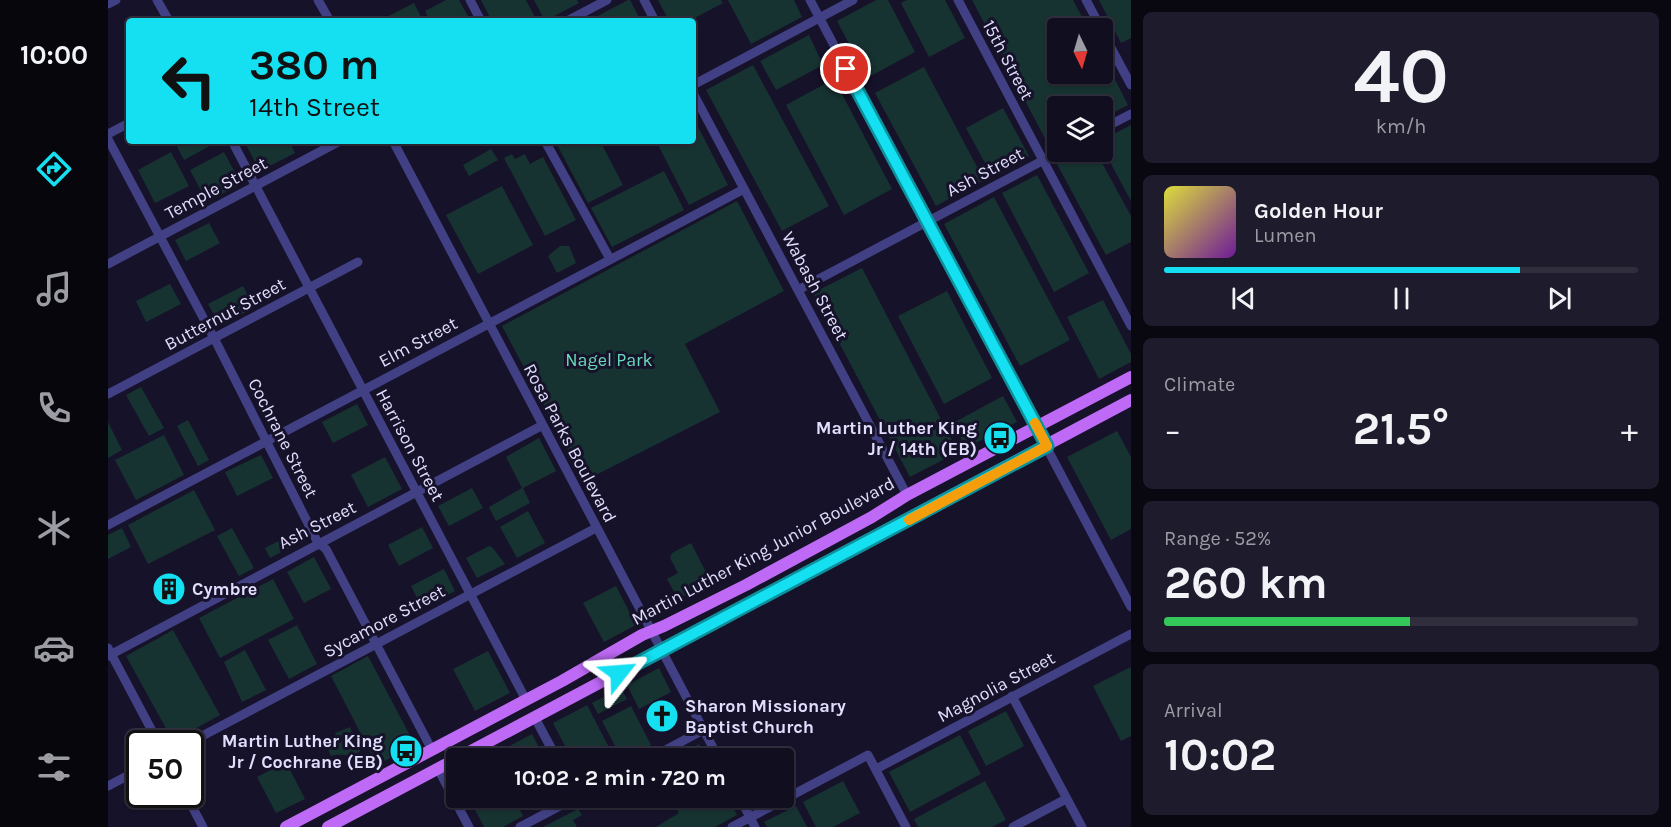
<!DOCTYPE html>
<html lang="en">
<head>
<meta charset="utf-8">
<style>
  body { margin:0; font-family:Karla,sans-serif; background:#1e1c2c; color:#f1f3f6; height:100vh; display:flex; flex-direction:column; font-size:22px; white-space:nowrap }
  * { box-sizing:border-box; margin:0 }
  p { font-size:20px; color:#9c9ca4 }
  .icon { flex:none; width:33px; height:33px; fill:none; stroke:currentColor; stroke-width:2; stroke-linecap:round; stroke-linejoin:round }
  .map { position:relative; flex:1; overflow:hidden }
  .sheet { display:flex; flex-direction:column; gap:12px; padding:12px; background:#090811; width:540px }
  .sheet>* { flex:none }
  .guide { position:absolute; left:18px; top:18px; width:570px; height:126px; border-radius:6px; box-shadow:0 2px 4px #0004,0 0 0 2px #302e3d; background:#14e0f1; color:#111; overflow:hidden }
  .needle { width:39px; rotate:175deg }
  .fabs { position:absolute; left:939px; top:18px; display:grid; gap:12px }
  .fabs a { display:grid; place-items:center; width:66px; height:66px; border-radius:6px; background:#100e1f; box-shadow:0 2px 4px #0004,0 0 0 2px #302e3d; font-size:30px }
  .speed { position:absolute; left:18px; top:730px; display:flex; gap:12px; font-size:30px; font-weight:700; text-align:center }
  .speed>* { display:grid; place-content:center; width:78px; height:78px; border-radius:50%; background:#100e1f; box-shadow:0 2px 4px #0004,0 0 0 2px #302e3d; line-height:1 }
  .speed .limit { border:3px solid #111; border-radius:9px; background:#fff; color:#111 }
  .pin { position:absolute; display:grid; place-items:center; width:51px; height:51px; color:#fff; margin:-26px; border:3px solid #fff; border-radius:50%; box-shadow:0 2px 6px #0007 }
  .me { position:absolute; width:66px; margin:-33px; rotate:62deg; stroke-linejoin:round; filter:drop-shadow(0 0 4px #0008) }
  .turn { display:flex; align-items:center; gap:21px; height:126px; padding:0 24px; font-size:27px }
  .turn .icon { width:78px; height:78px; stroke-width:2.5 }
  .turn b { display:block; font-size:42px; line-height:51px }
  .big { font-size:45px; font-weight:700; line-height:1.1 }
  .sheet .widget { flex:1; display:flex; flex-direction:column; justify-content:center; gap:9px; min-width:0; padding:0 21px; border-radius:9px; background:#1e1c2c }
  .sheet .dial { align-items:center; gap:0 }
  .dial b { font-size:78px; line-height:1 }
  .song { display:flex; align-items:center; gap:18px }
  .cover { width:72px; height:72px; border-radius:9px; background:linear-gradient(135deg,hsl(60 70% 55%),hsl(280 70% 35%)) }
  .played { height:6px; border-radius:3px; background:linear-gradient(90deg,#14e0f1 75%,#302e3d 75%) }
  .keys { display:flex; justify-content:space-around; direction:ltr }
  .heat { display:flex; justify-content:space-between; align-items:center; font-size:33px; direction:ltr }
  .charge { height:9px; border-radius:4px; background:linear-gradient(90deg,#34c759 52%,#302e3d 0) }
  .trip { position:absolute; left:338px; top:748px; width:348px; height:60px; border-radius:6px; background:#100e1f; box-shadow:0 2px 4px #0004,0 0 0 2px #302e3d; font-weight:700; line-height:60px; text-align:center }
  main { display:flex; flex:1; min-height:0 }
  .menu { display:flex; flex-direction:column; width:108px; justify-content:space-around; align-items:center; background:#06060c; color:#9c9ca4 }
  .menu .icon { width:42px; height:42px }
  .menu .current { color:#14e0f1 }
  .menu b { font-size:27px; color:#f1f3f6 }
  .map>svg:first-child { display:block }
  .green { fill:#163331 }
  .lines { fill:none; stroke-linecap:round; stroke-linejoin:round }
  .minor { stroke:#424085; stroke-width:9 }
  .major { stroke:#bf6af6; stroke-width:12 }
  .route-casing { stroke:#0d929d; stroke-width:15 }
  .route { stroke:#14e0f1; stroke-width:10 }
  .slow { stroke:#f59e0b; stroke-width:10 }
  .labels { text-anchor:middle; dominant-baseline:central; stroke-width:6; stroke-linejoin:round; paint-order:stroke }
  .street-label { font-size:18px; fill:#e0ddfd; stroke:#161229 }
  .park-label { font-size:18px; fill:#6bdabc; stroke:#161229 }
  .poi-label { font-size:18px; font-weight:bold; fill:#e0ddfd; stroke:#161229; text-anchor:end }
</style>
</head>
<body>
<main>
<nav class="menu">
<b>10:00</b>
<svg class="icon current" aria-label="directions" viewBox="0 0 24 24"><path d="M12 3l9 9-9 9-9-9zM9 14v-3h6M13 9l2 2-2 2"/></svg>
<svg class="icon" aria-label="music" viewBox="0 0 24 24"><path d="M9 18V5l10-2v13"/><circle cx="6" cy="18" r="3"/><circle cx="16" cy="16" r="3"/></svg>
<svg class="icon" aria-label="phone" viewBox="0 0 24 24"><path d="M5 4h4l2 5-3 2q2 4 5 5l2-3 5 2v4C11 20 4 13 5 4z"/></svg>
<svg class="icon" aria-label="climate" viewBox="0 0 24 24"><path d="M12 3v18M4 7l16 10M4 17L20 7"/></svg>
<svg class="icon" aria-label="car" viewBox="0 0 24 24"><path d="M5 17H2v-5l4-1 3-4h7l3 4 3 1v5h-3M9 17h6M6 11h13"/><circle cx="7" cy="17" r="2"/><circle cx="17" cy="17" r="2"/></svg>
<svg class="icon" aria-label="filters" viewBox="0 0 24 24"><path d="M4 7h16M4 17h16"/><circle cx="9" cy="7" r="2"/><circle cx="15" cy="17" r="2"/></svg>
</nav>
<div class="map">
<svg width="1023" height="827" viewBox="0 0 1023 827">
  <rect width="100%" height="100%" fill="#161229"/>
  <g class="green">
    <polygon points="338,0 351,0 361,18 355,21 322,21 317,11"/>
    <polygon points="373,0 418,0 429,21 384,21"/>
    <polygon points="426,0 469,0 471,3 437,21"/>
    <polygon points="520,0 522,0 533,21 485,21 484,19"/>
    <polygon points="550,0 613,0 615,3 581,21 561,21"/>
    <polygon points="620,0 686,0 694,17 643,44"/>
    <polygon points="768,0 780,0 807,52 759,78 729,21"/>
    <polygon points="799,0 837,0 857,38 821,57 793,3"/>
    <polygon points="864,0 965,0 980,28 950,28 950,74 994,74 995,56 1020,105 995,118 994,106 950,106 949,142 941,146"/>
    <polygon points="991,0 1023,0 1023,38 1013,43"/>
    <polygon points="306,3 315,21 271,21"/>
    <polygon points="701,35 715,65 668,90 652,61"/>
    <polygon points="645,65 721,206 674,231 598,90"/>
    <polygon points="816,67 876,180 828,206 767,93"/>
    <polygon points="726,79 784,189 736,215 678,105"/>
    <polygon points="895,108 921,156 884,176 858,128"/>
    <polygon points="585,117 620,185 581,205 548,141 585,141"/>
    <polygon points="1023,125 1023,201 995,149 994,140"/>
    <polygon points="66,141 111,141 76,160"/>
    <polygon points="136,141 181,141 187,153 152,171"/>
    <polygon points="447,141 492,141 515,185 480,203"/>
    <polygon points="383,149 390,160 361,176 355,165"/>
    <polygon points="63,152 81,186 47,203 30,170"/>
    <polygon points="116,152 133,184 99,202 82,170"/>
    <polygon points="973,152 988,152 1023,216 1023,242 998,255 949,164"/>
    <polygon points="404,154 407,159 417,154 422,164 435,157 468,220 437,236 396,158"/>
    <polygon points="556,171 576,210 504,247 483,208"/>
    <polygon points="929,175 981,273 946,292 894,193"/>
    <polygon points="394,186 425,245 370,274 338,215"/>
    <polygon points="886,197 962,340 912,366 836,224"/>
    <polygon points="629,201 676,291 577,344 612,412 476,481 394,326"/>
    <polygon points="101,223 112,243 78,261 67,240"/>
    <polygon points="452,246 461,246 468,263 449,273 440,256"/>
    <polygon points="754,268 850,452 802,477 705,293"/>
    <polygon points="62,284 73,304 38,322 28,301"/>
    <polygon points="135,286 146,308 112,325 100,304"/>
    <polygon points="839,291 884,378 836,404 790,316"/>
    <polygon points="995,300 1023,354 1023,362 991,379 959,317"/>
    <polygon points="33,387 56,428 41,436 18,395"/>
    <polygon points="895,396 909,422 858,448 845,423"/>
    <polygon points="249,404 260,425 225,443 214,422"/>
    <polygon points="80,420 101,460 90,466 69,426"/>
    <polygon points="0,422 14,450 0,458"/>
    <polygon points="1009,431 1023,457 1023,529 1003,540 959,457"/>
    <polygon points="56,435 76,475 28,500 7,460"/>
    <polygon points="431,438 448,471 415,488 422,503 388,521 381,507 414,488 398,457"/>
    <polygon points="153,455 165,478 129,496 117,472"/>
    <polygon points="277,457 294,489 260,507 243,475"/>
    <polygon points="364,488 375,508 341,526 330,506"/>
    <polygon points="86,490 107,530 40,564 20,525"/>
    <polygon points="420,511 437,543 409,558 392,527"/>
    <polygon points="314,527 325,548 291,566 280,545"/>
    <polygon points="14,528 23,547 0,559 0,535"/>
    <polygon points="124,528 146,568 131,576 109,536"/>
    <polygon points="192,530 197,540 162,558 157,548"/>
    <polygon points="583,543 603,582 570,599 559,579 570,573 562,558 564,553"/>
    <polygon points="381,546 384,547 397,564 369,578 358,558"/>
    <polygon points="206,557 223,589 196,603 179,572"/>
    <polygon points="336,569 347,591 314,608 303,586"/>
    <polygon points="165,579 186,619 112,658 91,618"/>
    <polygon points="508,586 528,625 496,642 475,603"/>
    <polygon points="189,625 209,664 181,679 160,640"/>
    <polygon points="65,630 112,715 65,741 18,656"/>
    <polygon points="137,650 158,690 134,702 116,662"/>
    <polygon points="380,651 402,693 367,711 345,669"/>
    <polygon points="260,656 307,745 269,765 223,676"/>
    <polygon points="1023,667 1023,736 1013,741 985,686"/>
    <polygon points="551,668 563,692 531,709 519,685"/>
    <polygon points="513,688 519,699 490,714 484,703"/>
    <polygon points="479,705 507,759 464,759 445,723"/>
    <polygon points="523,706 543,745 514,759 494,721"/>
    <polygon points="898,711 916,746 878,766 860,731"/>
    <path d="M242,727L246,738L253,747L252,751C243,760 234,752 223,756L216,740L221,738L224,744L227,743L226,741L230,740L227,733Z"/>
    <polygon points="424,734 437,759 393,759 391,756 396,749"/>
    <polygon points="852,735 873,774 802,812 781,772"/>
    <polygon points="591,744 599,759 564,759"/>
    <polygon points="178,762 197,799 168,813 149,777"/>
    <polygon points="735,781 752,813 725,827 708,827 695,802"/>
    <polygon points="877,781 898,820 884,827 810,827 806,819"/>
    <polygon points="361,798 406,798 415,816 395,827 376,827"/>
    <polygon points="568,798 620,798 629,815 607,827 548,827 571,813 566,803 569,801"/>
    <polygon points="688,806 699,827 659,827 656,822"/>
    <polygon points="470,809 474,815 465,820 469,827 435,827"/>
  </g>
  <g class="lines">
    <g class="minor">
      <polyline points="49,0 61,21"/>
      <polyline points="210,0 222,21"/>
      <polyline points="362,0 373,21"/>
      <polyline points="536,0 547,21"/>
      <polyline points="702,0 1023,607"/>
      <polyline points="850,0 1023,326"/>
      <polyline points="978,0 993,28"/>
      <polyline points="0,4 8,0"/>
      <polyline points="459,21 499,0"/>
      <polyline points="994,31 1023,85"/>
      <polyline points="585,85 745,0"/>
      <polyline points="585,93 799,495"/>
      <polyline points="994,129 1023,114"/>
      <polyline points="0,134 21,123"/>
      <polyline points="0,139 106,338 210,543 218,549 324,750"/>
      <polyline points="124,141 418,700"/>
      <polyline points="285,141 611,759"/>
      <polyline points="437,141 502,259"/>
      <polyline points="0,264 232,141"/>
      <polyline points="690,290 951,152"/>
      <polyline points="0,394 250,262"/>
      <polyline points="0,525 636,189"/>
      <polyline points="0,648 51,744"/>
      <polyline points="0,656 433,426"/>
      <polyline points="904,696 974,827"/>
      <polyline points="427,718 449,759"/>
      <polyline points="79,744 488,528"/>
      <polyline points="541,759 595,730"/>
      <polyline points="330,769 361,827"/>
      <polyline points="768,769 1023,634"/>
      <polyline points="0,786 32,769"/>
      <polyline points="78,795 95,827"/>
      <polyline points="632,798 647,827"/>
      <polyline points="412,827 467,798"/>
      <polyline points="624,827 760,755 798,827"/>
      <polyline points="905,827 958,799"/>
    </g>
    <g class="major">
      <polyline points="348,759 1023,400"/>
      <polyline points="178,827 454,681 534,635 556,626 638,585 764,517 799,495 1023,377"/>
      <polyline points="220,827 348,759"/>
    </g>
  </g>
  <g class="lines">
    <g class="route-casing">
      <polyline id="route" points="511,673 939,446 738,69"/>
    </g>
    <use href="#route" class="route"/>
    <polyline class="slow" points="801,520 939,446 927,423"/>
  </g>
  <defs>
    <g id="bus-disc" transform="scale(1.725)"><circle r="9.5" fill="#14e0f1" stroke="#161229"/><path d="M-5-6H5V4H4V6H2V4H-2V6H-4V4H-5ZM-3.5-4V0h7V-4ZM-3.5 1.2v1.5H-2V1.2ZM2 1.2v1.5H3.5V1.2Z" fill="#111"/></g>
    <g id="building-disc" transform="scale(1.725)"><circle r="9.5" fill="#14e0f1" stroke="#161229"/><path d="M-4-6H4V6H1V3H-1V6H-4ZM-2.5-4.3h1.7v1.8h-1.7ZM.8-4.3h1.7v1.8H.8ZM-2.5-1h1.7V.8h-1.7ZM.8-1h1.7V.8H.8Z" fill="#111"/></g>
    <g id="church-disc" transform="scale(1.725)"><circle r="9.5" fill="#14e0f1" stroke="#161229"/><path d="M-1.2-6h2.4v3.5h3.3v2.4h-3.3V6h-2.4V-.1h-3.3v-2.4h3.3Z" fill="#111"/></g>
  </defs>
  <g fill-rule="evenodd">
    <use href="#bus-disc" x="892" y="438"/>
    <use href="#building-disc" x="61" y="589"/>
    <use href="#church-disc" x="554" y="716"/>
    <use href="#bus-disc" x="298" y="751"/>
  </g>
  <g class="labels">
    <g class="street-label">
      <text transform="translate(900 60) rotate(62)">15th Street</text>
      <text transform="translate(877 172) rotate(-28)">Ash Street</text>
      <text transform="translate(108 188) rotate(-28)">Temple Street</text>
      <text transform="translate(707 286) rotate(62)">Wabash Street</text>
      <text transform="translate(117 314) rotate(-28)">Butternut Street</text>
      <text transform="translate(310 342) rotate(-28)">Elm Street</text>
      <text transform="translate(175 438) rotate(63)">Cochrane Street</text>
      <text transform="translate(462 443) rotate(62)">Rosa Parks Boulevard</text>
      <text transform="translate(302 445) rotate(62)">Harrison Street</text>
      <text transform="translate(209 525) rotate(-27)">Ash Street</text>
      <text transform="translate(655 551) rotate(-28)">Martin Luther King Junior Boulevard</text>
      <text transform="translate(276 621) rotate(-28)">Sycamore Street</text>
      <text transform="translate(888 687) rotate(-28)">Magnolia Street</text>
    </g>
    <g class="park-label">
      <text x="501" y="360">Nagel Park</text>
    </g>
    <g class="poi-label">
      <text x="869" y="428">Martin Luther King<tspan x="869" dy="21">Jr / 14th (EB)</tspan></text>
      <text x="84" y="589" text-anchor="start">Cymbre</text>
      <text x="577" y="706" text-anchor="start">Sharon Missionary<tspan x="577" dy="21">Baptist Church</tspan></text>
      <text x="275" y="741">Martin Luther King<tspan x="275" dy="21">Jr / Cochrane (EB)</tspan></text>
    </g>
  </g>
</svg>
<div class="fabs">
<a><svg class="needle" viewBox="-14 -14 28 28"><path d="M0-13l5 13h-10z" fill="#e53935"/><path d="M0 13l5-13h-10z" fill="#9c9ca4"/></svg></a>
<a><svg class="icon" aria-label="layers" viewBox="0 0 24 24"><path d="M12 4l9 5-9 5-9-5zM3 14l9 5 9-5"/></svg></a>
</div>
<div class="speed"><div class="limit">50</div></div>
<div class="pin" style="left:738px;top:69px;background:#d93025"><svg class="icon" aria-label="arrive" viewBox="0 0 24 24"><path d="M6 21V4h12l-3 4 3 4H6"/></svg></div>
<svg class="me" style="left:511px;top:673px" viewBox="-20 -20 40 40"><path d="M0-17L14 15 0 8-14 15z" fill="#14e0f1" stroke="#fff" stroke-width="4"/></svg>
<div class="trip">10:02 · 2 min · 720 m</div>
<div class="guide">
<div class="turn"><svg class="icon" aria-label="left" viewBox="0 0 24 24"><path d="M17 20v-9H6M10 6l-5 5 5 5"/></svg><div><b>380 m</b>14th Street</div></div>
</div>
</div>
<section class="sheet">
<div class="widget dial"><b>40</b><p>km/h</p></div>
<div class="widget">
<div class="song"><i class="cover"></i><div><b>Golden Hour</b><p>Lumen</p></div></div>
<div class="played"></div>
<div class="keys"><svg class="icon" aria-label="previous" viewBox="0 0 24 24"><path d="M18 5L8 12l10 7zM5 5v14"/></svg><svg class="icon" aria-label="pause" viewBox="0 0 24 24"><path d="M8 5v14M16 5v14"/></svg><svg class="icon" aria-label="next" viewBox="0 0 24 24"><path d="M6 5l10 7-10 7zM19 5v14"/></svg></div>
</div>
<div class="widget"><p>Climate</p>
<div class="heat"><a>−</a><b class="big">21.5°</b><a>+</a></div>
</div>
<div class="widget"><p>Range · 52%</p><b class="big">260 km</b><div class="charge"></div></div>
<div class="widget"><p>Arrival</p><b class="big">10:02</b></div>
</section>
</main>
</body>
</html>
